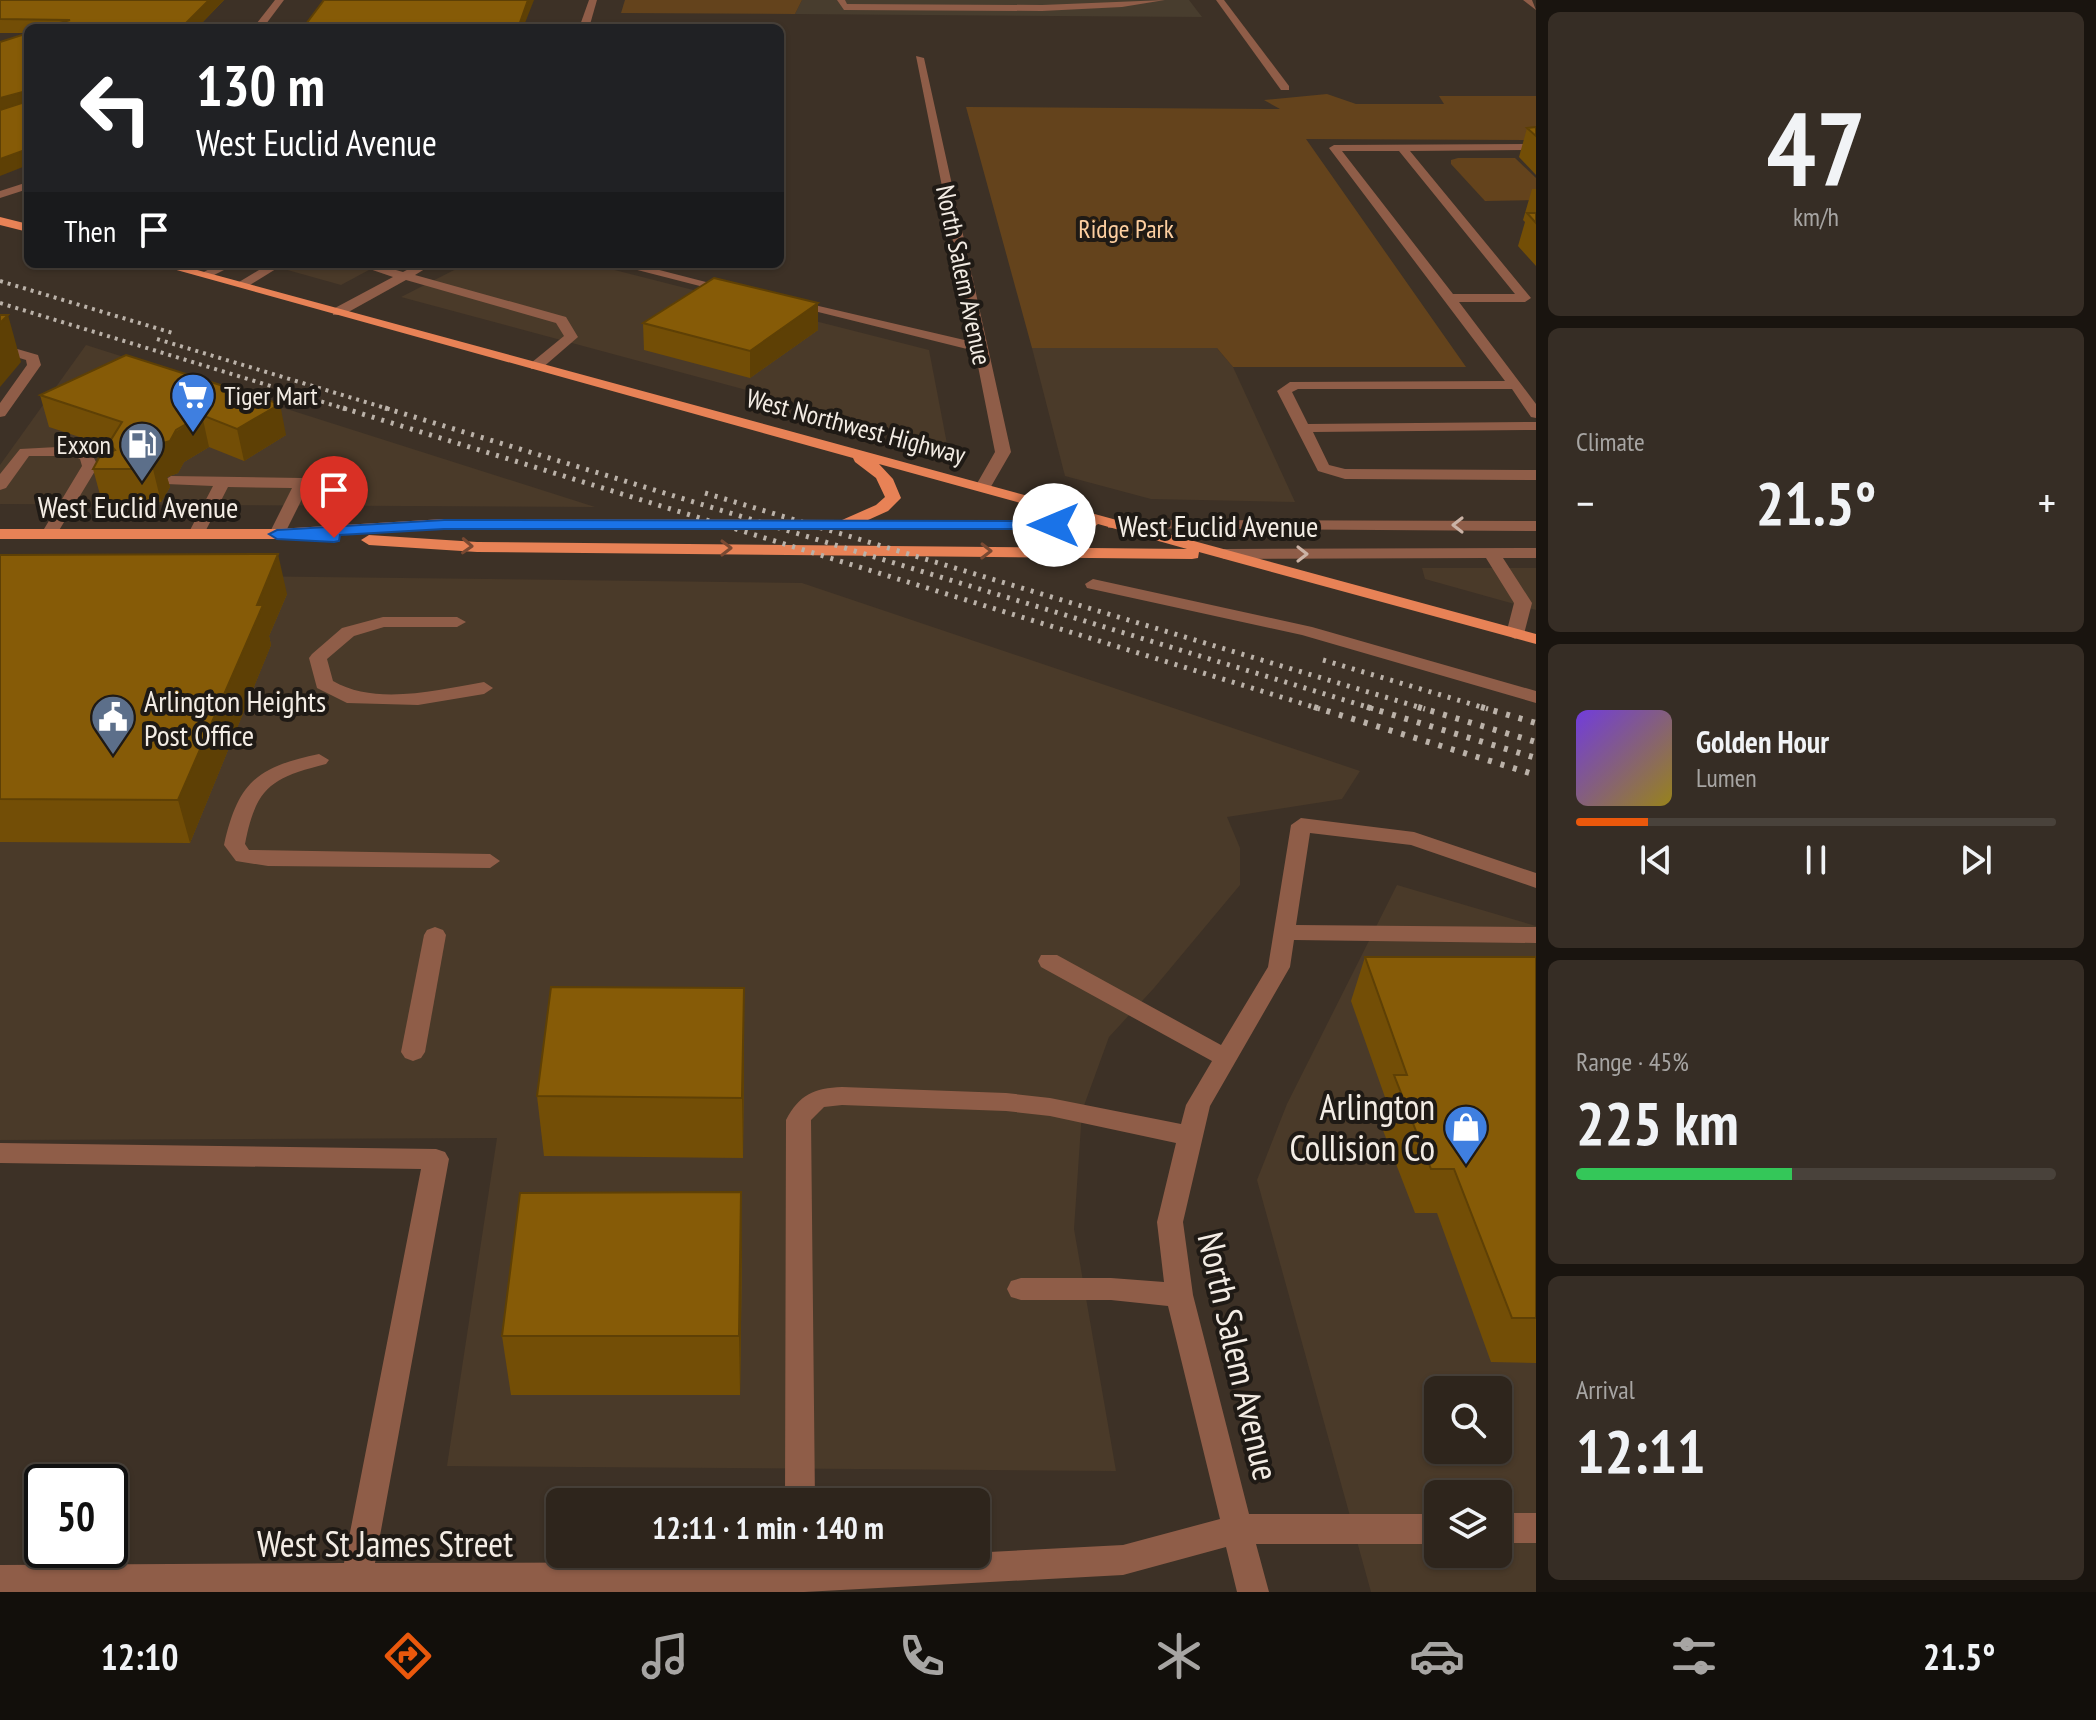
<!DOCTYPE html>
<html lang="en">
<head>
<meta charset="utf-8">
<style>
  body { margin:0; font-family:"PT Sans Narrow",sans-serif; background:#362d25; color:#f1f3f6; height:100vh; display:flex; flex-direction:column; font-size:30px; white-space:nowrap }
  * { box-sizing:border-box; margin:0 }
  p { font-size:26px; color:#a7a5a3 }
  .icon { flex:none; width:44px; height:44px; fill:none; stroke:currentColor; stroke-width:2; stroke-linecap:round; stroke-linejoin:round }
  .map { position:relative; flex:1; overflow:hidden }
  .panel { display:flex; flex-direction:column; gap:12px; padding:12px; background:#19140f; width:560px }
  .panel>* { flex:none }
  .banner { position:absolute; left:24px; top:24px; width:760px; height:244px; border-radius:12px; box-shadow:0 2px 6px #0004,0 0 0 2px #49423b; background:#202124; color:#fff; overflow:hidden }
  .fabs { position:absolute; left:1424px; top:1376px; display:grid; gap:16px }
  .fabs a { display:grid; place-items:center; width:88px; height:88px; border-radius:12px; background:#2e251c; box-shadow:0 2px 6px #0004,0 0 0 2px #49423b; font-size:40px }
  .speed { position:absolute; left:24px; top:1464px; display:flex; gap:16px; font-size:40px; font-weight:700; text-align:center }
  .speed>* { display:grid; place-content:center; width:104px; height:104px; border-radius:50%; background:#2e251c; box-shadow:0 2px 6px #0004,0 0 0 2px #49423b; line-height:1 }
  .speed .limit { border:4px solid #111; border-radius:12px; background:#fff; color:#111 }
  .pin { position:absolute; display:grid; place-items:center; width:68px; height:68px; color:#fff; margin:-82px -34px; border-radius:50% 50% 50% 0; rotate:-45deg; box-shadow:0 0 8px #0007 }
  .pin .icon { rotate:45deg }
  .me { position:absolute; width:88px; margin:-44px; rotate:270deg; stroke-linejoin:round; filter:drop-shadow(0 0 6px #0008) }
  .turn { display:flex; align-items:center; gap:28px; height:168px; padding:0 40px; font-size:36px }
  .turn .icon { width:104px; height:104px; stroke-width:2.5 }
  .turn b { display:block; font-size:56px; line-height:68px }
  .then { display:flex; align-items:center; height:76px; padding:0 40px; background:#0003; gap:16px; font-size:30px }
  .big { font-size:60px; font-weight:800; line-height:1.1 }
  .panel .tile { flex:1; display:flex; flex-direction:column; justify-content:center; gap:12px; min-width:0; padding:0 28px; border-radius:12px; background:#362d25 }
  .panel .dial { align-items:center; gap:0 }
  .dial b { font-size:104px; line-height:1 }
  .song { display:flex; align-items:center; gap:24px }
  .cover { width:96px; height:96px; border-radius:12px; background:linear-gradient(135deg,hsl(260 70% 55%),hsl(50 70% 35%)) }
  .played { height:8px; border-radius:4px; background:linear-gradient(90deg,#ea580c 15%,#49423b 15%) }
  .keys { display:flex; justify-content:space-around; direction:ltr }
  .heat { display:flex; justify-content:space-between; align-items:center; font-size:44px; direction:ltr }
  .charge { height:12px; border-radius:6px; background:linear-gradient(90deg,#34c759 45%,#49423b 0) }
  .trip { position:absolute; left:546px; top:1488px; width:444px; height:80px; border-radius:12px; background:#2e251c; box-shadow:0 2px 6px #0004,0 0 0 2px #49423b; font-weight:800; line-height:80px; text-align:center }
  .dock { display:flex; height:128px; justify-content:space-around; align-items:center; background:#120f0b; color:#a7a5a3 }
  .dock .icon { width:56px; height:56px }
  .dock .active { color:#ea580c }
  .dock b { font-size:36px; color:#f1f3f6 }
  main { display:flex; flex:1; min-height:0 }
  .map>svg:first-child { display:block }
  .built { fill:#4a3a29; fill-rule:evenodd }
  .education { fill:#483d2e }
  .green { fill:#64431c }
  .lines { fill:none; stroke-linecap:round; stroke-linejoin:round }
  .minor { fill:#8f5d48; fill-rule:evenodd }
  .major { fill:#e88256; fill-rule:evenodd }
  .rail-far2 { stroke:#bbb2a9; stroke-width:4; stroke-dasharray:3 5; stroke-linecap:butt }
  .rail-far1 { stroke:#bbb2a9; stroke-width:5; stroke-dasharray:3 7; stroke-linecap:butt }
  .rail { stroke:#bbb2a9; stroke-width:6; stroke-dasharray:4 9; stroke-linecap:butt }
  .wall { fill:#734e06 }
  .shaded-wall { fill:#5e4005 }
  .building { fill:#865b07; stroke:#5e4005; stroke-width:2 }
  .oneway { stroke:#cbb3a6 }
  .oneway2 { stroke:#794932 }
  .route { fill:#1a73e8; stroke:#114b97; stroke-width:2 }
  .labels { text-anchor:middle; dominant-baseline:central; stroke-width:8; stroke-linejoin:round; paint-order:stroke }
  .far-park-label { font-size:26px; fill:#fdcfa0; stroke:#1f1a15 }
  .far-street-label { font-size:26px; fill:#f3ece4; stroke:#1f1a15 }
  .far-poi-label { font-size:26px; fill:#f3ece4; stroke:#1f1a15; text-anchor:start }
  .street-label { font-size:30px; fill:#f3ece4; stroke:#1f1a15 }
  .poi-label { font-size:30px; fill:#f3ece4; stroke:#1f1a15; text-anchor:start }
  .near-poi-label { font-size:36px; fill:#f3ece4; stroke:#1f1a15; text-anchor:end }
  .near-street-label { font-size:36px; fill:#f3ece4; stroke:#1f1a15 }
</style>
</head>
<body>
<main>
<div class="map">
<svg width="1536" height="1592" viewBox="0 0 1536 1592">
  <rect width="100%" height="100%" fill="#3d3126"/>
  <g class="built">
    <polygon points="266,264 380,264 341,285"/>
    <polygon points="466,264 591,264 929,350 947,444 401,297"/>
    <polygon points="86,345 595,507 0,504 0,465"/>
    <polygon points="1032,348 1217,348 1233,367 1295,502 1151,499 1065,476"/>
    <polygon points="1422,568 1536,568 1536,610 1425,579"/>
    <polygon points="0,573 802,583 1360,771 1342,799 1227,817 1240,848 1240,885 1154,988 1109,1037 1082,1111 1074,1229 1116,1471 447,1466 497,1138 0,1140"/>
    <path d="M1397,885L1536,926V1592H1371L1257,1180L1287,1104ZM1438,1390H1498V1450H1438ZM1438,1494H1498V1554H1438Z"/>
  </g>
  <polygon class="education" points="802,0 1189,0 1202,17 795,14"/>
  <g class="green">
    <polygon points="625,0 802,0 795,14 621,13"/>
    <polygon points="1327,94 1356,104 1444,104 1439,96 1536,96 1536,140 1306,139 1466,367 1233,367 1217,348 1032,348 966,107 1280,109 1264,100"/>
    <polygon points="1458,158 1515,158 1536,178 1536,200 1485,201 1451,164 1451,160"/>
  </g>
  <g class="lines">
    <g class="minor">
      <polygon points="275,0 284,0 263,28 253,28"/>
      <polygon points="589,0 597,0 589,28 579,28"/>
      <polygon points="837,0 845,0 847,4 1042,5 1165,0 1122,7 1042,11 844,10"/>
      <polygon points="1216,0 1224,0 1289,86 1289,90 1281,90"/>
      <polygon points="1523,0 1532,0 1536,10"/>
      <polygon points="916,56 924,58 1011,452 989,490 983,492 975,487 995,452 975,351 786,304 793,300 973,342"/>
      <path d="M1536,144V150L1410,151L1531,298L1525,302H1459L1536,404V418L1531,417L1512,389H1298L1292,392L1308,424L1536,422V430L1313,432L1329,465L1345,469L1536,470V480L1345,479L1318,471L1277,391L1290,382L1505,381L1329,148L1334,145ZM1342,151H1399L1515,294H1453Z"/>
      <polygon points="28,182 28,189 0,198 0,191"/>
      <polygon points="219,264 236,264 208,278 198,275"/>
      <polygon points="269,264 284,264 245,288 234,285"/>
      <polygon points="355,264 375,264 403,272 418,264 433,264 415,275 566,317 578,337 541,369 531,369 531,363 564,336 556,323 406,280 343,315 333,315 333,309 393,277"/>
      <polygon points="614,264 636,264 737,290 731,294"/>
      <polygon points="0,344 38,355 41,365 5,416 0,417 0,403 27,365 26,360 0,352"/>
      <polygon points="76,446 92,454 98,466 55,537 43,537 41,534 82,466 80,459 73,456 29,456 6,488 0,490 0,474 20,449"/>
      <polygon points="171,476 302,478 310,483 283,537 271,537 269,534 292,488 228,487 204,534 196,539 188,534 213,486 166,484 163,481"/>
      <polygon points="1114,520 1536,521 1536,531 1108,528 1108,522"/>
      <polygon points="1536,548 1536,558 1503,558 1532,603 1524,634 1515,639 1506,634 1514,603 1486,558 1224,559 1216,554 1224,549"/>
      <polygon points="1093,579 1312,627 1536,691 1536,703 1302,635 1087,588 1085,584"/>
      <path d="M383,617H457L466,622L457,627H384L354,636L327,659L333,681C376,706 437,690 484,682L493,688L484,694L418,705L347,703L317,688L309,658L312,654L342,628Z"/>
      <path d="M319,754L329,760L326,764C271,778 256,787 245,844L249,850L490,854L500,861L490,868L268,866L236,861L224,845C238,782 257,767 319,754Z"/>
      <path d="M1301,818L1414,832L1536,873V888L1411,845L1310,833L1296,925L1536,927V943L1294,940L1290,967L1210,1106L1183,1222L1193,1295L1249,1514H1438V1544H1256L1269,1592H1237L1226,1547L1123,1575L804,1592H0V1565L344,1563L421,1169L0,1163V1143L436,1149L445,1152L449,1159L375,1563L785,1562V1554H815V1561L1123,1545L1220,1519L1168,1306L1111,1300H1021L1011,1297L1007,1289L1011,1281L1021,1278H1111L1164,1282L1157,1222L1176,1143L1050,1116L1006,1111L842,1105L824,1107L811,1120L815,1502H785L786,1120C799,1095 814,1088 842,1087L1006,1093L1050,1098L1181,1124L1186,1105L1212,1061L1041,967L1038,961L1041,955H1057L1221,1045L1268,967L1291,825Z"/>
      <polygon points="435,927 443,930 446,935 425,1052 421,1058 413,1061 405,1058 401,1052 424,935 427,930"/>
      <rect x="1498" y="1513" width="38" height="30"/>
    </g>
    <g class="major">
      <polygon points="0,217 28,224 28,232 0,225"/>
      <path d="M155,264H175L1536,634V644L1199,552L1198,558L1192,559L477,552L369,545L361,540L369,535L477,542L1187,549L1098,524L1090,530L444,529L277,539H0V529H277L444,519L842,520L876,505L885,497L876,478L855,462L853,458ZM879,464L1082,520H868L888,511L901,498L893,479Z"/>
    </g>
    <g class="rail-far2">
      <polyline points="0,281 176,334"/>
      <polyline points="0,303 349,410"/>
      <polyline points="157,339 392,410"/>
    </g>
    <g class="rail-far1">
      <polyline points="343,408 1320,709"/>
      <polyline points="385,408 1374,709"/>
      <polyline points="705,493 1425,709"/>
      <polyline points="1323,660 1488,709"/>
    </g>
    <g class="rail">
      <polyline points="1314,707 1536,775"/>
      <polyline points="1367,707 1536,758"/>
      <polyline points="1418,707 1536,742"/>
      <polyline points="1481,707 1536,723"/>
    </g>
  </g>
  <g class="wall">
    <polygon points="0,0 224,0 197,28 28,28 28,33 0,33"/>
    <polygon points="1536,127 1536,175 1519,157 1527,128"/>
    <polygon points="1532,189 1536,189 1536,266 1518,246 1525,222 1523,220"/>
    <polygon points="818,303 818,330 750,378 644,350 643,323"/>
    <polygon points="126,355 286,435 244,461 209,447 184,462 178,473 167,477 170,487 161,502 102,502 93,469 111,451 110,447 49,427 40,395"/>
    <polygon points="0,555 287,594 269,636 271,645 190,843 0,842"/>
    <polygon points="1365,957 1536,957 1536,1363 1491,1362 1437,1213 1415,1213 1379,1120 1386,1100 1351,1001"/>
    <polygon points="744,1048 743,1158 544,1156 537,1096"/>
    <polygon points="742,1252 740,1395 511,1395 502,1336"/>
  </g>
  <g class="shaded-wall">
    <polygon points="209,0 224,0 197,28 184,28 185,24"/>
    <polygon points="528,0 534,0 523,28 518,28"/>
    <polygon points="26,91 28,106 0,114 0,98"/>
    <polygon points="28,149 28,165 0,176 0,159"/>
    <polygon points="818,303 818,330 750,378 750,351"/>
    <polygon points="8,315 21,362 0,387 0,323"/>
    <polygon points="280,404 286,435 244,461 237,429"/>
    <polygon points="202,415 209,447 184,462 178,473 167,477 170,487 161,502 153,469 153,446"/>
    <polygon points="278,554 287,594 269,636 271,645 190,843 178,800"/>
    <polygon points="744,988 744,1048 743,1158 742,1098"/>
    <polygon points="741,1192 742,1252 740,1395 739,1336"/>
  </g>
  <g class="building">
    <polygon points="0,0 209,0 185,24 187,24 184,28 43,28 70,20 0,19"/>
    <polygon points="324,0 528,0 518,28 303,28"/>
    <polygon points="28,33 28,149 0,159 0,110 25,102 26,91 0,98 0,42"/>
    <polygon points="1536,127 1536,136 1527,128"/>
    <polygon points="1527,213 1536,213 1536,223"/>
    <polygon points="714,278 818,303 750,351 643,323"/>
    <polygon points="0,315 8,315 0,323"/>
    <polygon points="126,355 280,404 237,429 202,415 176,430 170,441 153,446 153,451 162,455 153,469 93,469 100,456 115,450 109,443 122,422 40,395"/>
    <polygon points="278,554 257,605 263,605 178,800 0,799 0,555"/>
    <polygon points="1365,957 1536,957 1536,1318 1512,1318 1454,1169 1431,1169 1394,1075 1407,1075"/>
    <polygon points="551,987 744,988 742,1098 537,1096"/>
    <polygon points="741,1192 739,1336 502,1336 520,1193"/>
  </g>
  <defs><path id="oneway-chevron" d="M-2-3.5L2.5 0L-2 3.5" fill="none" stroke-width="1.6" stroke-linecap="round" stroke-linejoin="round" transform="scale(2)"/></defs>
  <g class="oneway">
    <use href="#oneway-chevron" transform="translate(1458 525) rotate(-180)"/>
    <use href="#oneway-chevron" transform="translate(1302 554)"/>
  </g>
  <g class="oneway2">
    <use href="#oneway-chevron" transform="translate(467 546) rotate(3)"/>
    <use href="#oneway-chevron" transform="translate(726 548)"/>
    <use href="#oneway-chevron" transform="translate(986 551) rotate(1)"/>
  </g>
  <polygon class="route" points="444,520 1054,521 1061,525 1054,529 444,529 340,535 339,541 334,542 277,539 269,534 277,530"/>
  <defs>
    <g id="supermarket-pin" transform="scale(2.3)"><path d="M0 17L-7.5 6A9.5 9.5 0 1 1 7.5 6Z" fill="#3f7fe0" stroke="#1f1a15"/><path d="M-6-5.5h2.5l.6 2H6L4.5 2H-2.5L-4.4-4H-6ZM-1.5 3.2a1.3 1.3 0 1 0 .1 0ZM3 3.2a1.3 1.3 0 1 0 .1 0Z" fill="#fff"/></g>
    <g id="fuel-pin" transform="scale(2.3)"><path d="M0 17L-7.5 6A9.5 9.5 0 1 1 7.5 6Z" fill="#5c6f8a" stroke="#1f1a15"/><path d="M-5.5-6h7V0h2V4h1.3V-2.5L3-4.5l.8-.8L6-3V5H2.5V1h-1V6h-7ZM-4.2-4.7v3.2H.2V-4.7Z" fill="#fff"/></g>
    <g id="civic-pin" transform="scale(2.3)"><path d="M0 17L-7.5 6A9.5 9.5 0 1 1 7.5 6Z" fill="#5c6f8a" stroke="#1f1a15"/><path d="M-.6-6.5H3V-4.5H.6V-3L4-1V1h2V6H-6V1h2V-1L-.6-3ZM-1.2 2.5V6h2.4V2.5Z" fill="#fff"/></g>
    <g id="shop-pin" transform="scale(2.3)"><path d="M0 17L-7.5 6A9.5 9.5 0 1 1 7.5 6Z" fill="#3f7fe0" stroke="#1f1a15"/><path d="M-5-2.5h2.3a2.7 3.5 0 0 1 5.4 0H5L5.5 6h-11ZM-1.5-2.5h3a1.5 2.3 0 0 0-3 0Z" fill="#fff"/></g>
  </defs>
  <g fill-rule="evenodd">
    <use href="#supermarket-pin" x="193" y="395"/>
    <use href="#fuel-pin" x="142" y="444"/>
    <use href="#civic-pin" x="113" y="717"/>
    <use href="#shop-pin" x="1466" y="1127"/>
  </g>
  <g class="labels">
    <g class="far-park-label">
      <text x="1126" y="228">Ridge Park</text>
    </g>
    <g class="far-street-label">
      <text transform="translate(964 275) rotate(78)">North Salem Avenue</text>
      <text transform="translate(856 426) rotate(15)">West Northwest Highway</text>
    </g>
    <g class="far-poi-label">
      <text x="224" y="395">Tiger Mart</text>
      <text x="111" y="444" text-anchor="end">Exxon</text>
    </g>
    <g class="street-label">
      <text x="138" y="506">West Euclid Avenue</text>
      <text x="1218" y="525">West Euclid Avenue</text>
    </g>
    <g class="poi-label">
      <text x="144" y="700">Arlington Heights<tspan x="144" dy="34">Post Office</tspan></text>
    </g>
    <g class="near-poi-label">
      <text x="1435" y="1106">Arlington<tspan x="1435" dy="41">Collision Co</tspan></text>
    </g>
    <g class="near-street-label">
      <text transform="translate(1239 1356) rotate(77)">North Salem Avenue</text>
      <text x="385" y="1543">West St James Street</text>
    </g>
  </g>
</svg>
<div class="fabs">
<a><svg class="icon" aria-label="search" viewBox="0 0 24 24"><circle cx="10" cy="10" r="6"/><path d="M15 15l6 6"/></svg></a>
<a><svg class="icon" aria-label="layers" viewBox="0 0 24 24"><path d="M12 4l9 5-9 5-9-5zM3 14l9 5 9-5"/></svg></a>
</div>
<div class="speed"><div class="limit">50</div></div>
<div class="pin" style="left:334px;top:538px;background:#d93025"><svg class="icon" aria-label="arrive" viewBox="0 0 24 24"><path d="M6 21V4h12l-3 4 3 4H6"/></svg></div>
<svg class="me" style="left:1054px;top:525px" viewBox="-20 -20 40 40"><circle r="19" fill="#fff"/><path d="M0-13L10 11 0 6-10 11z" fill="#1a73e8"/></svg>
<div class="trip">12:11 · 1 min · 140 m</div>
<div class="banner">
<div class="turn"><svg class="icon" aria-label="left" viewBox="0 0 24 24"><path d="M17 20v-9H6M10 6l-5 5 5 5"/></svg><div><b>130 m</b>West Euclid Avenue</div></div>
<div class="then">Then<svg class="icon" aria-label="arrive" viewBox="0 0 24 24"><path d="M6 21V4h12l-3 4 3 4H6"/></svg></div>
</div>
</div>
<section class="panel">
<div class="tile dial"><b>47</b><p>km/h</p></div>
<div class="tile"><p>Climate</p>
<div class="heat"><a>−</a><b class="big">21.5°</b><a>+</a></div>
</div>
<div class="tile">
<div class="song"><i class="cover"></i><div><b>Golden Hour</b><p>Lumen</p></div></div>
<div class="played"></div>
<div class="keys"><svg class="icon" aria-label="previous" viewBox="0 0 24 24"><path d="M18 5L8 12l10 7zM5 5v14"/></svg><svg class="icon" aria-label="pause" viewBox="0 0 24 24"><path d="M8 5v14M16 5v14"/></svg><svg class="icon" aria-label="next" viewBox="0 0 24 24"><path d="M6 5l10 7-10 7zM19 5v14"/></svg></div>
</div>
<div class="tile"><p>Range · 45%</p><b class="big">225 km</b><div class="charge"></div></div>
<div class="tile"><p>Arrival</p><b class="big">12:11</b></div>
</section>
</main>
<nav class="dock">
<b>12:10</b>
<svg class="icon active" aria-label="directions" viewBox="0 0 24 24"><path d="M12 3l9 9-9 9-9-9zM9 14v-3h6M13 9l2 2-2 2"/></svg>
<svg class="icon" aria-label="music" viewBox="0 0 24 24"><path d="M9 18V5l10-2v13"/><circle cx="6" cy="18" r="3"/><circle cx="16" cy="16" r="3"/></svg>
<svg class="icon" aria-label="phone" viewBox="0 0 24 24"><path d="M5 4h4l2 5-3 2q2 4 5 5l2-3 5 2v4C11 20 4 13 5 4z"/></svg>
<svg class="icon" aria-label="climate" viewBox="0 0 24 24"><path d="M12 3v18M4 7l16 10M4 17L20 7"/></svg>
<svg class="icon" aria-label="car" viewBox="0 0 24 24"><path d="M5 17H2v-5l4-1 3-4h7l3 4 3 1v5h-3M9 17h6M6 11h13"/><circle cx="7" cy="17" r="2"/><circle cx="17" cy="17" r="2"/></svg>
<svg class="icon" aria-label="filters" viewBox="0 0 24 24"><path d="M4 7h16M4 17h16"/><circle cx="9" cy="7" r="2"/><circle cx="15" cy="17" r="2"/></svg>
<b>21.5°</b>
</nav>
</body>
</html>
